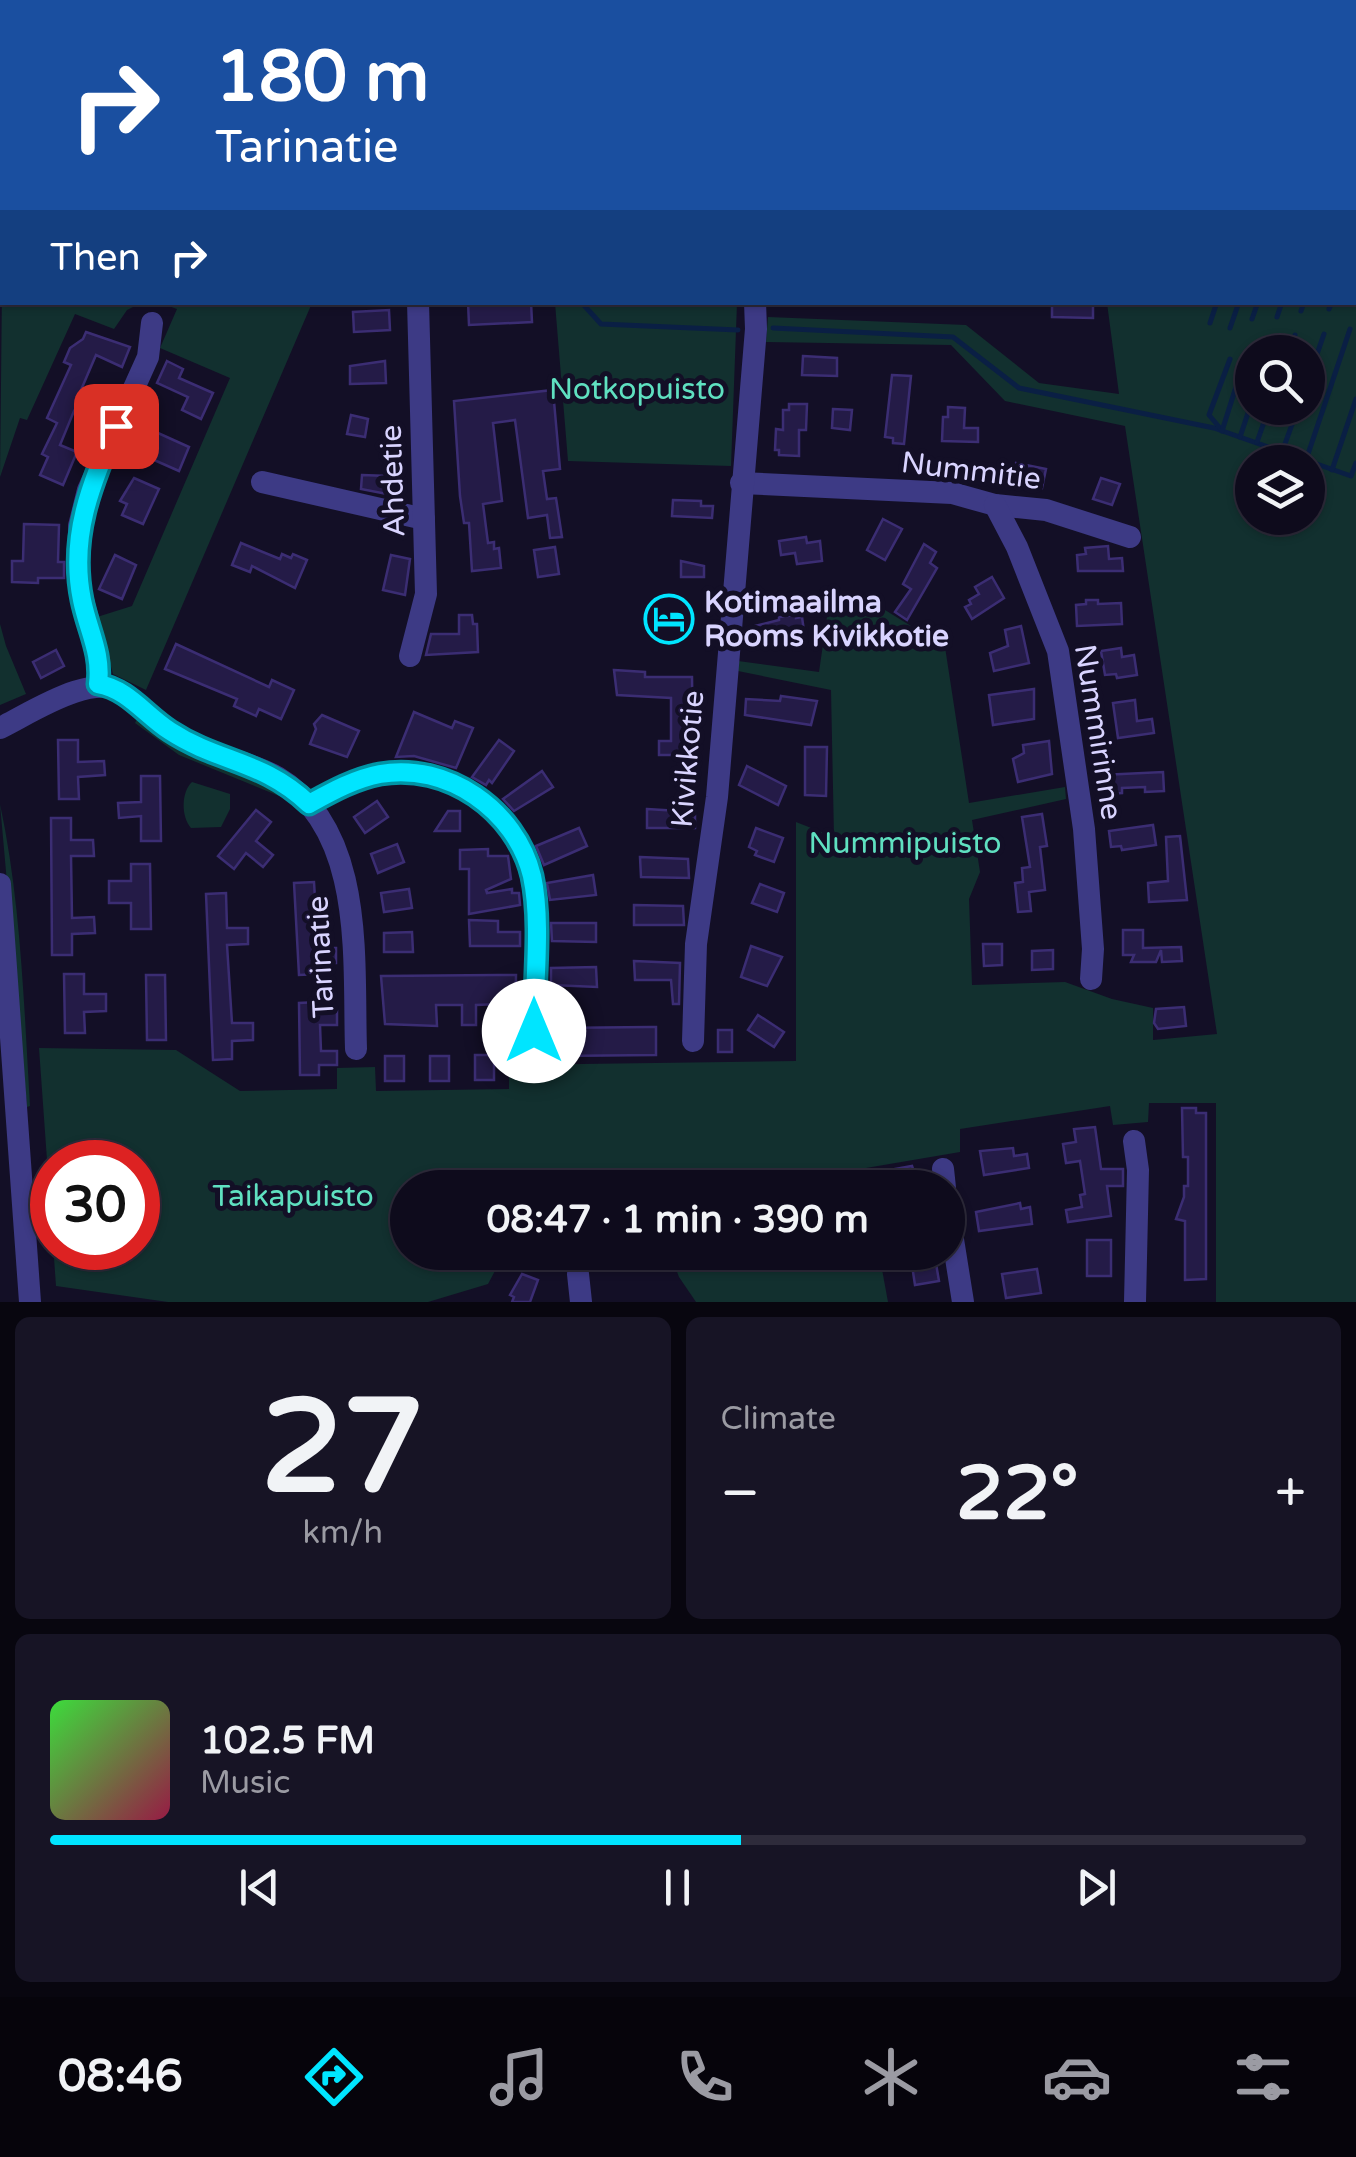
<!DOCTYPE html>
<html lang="en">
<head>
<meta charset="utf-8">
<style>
  body { margin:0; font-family:"Varela Round",sans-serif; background:#171425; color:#f1f3f6; height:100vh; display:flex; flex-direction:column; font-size:38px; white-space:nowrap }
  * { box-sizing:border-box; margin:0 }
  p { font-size:32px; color:#9b9ba3 }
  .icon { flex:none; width:55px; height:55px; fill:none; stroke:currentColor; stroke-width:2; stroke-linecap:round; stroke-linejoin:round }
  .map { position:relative; height:1302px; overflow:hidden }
  .sheet { display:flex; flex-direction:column; gap:15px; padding:15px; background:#08060f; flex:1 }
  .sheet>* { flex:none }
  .guide { position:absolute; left:0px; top:0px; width:1358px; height:305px; box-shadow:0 2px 8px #0004,0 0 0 2px #2e2b3b; background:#1a4fa0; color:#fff; overflow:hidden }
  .controls { position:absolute; left:1235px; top:335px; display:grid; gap:20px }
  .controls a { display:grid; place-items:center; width:90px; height:90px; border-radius:50%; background:#0e0b1c; box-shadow:0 2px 8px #0004,0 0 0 2px #2e2b3b; font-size:50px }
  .speed { position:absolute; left:30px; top:1140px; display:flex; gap:20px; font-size:50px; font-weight:700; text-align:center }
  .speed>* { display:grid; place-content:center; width:130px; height:130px; border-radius:50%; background:#0e0b1c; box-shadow:0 2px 8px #0004,0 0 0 2px #2e2b3b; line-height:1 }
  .speed .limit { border:15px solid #d22; background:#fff; color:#111 }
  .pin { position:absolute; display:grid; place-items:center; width:85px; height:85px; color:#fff; margin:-42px; border-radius:20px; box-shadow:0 5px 15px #0006 }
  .me { position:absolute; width:110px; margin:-55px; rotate:0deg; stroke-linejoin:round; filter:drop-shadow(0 0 8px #0008) }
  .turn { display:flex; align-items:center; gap:35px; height:210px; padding:0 50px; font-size:45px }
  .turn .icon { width:130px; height:130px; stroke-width:2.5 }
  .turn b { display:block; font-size:70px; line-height:85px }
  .then { display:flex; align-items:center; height:95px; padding:0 50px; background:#0003; gap:20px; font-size:38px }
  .big { font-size:75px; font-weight:700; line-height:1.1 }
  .sheet .card { flex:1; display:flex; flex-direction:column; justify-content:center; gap:15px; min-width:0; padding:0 35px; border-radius:15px; background:#171425 }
  .sheet .dial { align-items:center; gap:0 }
  .dial b { font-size:130px; line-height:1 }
  .song { display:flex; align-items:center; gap:30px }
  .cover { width:120px; height:120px; border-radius:15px; background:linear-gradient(135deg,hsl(120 70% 55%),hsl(340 70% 35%)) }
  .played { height:10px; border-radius:5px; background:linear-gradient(90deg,#00e5ff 55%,#2e2b3b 55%) }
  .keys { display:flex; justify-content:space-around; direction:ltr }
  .heat { display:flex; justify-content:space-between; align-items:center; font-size:55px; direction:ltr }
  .sheet .tiles { flex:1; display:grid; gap:15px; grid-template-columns:1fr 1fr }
  .card:last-child { grid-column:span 2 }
  .trip { position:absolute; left:390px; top:1170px; width:575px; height:100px; border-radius:50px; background:#0e0b1c; box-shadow:0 2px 8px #0004,0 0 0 2px #2e2b3b; font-weight:700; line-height:100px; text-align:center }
  .menu { display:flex; height:160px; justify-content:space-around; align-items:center; background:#06040b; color:#9b9ba3 }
  .menu .icon { width:70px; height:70px }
  .menu .on { color:#00e5ff }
  .menu b { font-size:45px; color:#f1f3f6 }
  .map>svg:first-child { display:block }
  .green { fill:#12302f; fill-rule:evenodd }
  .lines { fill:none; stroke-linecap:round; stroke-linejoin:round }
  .stream { stroke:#0a1f44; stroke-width:5 }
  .building { fill:#241b47; stroke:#3b2d73; stroke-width:2.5 }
  .minor { stroke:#3d3a85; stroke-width:22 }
  .route-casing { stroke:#0095a6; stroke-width:25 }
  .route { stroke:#00e5ff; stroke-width:18 }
  .labels { text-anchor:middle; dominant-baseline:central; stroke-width:10; stroke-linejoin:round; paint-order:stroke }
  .park-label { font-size:30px; fill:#5fe0c0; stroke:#130f26 }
  .street-label { font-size:30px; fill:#d9d4ff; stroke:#130f26 }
  .poi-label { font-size:30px; font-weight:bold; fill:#d9d4ff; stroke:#130f26; text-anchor:start }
</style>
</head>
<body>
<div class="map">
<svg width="1356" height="1302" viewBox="0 0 1356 1302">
  <rect width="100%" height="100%" fill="#130f26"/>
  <g class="green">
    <path d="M1100,0H1356V1302H1216V1103H1149L1148,1122L1113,1125L1110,1106L960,1129V1152L866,1168L849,1179L853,1187L408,1188V1252H589L590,1255L561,1267L556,1265L551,1253L496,1269L488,1284L428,1302H168L56,1286L39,1048L176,1050L240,1091L337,1089V1068L375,1067L376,1091L509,1089V1065L796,1061V822L834,837L831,690L738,671V661L819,672L829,603L885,610L945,647L969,803L1065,787L1066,799L972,820L980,872L969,899L972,985L1065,982L1112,999L1153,1008V1040L1217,1034L1125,426L1005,401L951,345L766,342L768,317L966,325L1039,383L1119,394L1107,303L1355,302V2H1079ZM1252,352H1308V408H1252ZM1252,462H1308V518H1252ZM52,1162H138V1248H52Z"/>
    <polygon points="2,287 2,302 141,303 127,310 114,329 75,314 27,420 20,418 0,477"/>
    <polygon points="160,303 312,303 146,690 113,674 97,617 132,606 230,378 160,348 177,309"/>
    <polygon points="555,303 737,303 731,466 568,461"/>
    <polygon points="0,624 6,646 26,694 0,705"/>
    <polygon points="137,719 282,792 279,796 179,755 135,723"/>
    <path d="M192,782L230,794V809L221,827L191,828C181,817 181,792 192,782Z"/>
    <path d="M0,804C21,902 24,1006 30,1106L27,1107Z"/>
    <polygon points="670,1253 879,1253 888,1302 696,1302 679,1277"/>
  </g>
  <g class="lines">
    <g class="stream">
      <polyline points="0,7 2,9"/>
      <polyline points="1355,236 1356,233"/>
      <polyline points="581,302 601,324 738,330"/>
      <polyline points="1329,309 1332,302"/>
      <polyline points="1301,311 1304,302"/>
      <polyline points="1277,317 1282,302"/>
      <polyline points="1252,319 1258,302"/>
      <polyline points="1210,323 1217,302"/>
      <polyline points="773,328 953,337 1019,388 1214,428 1351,476 1356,463"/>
      <polyline points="1230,328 1239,302"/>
      <polyline points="1269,352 1273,343"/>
      <polyline points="1289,352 1295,335"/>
      <polyline points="1308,380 1324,334"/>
      <polyline points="1220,428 1209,415 1230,359"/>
      <polyline points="1222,431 1248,349"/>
      <polyline points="1240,437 1252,401"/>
      <polyline points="1257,442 1269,408"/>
      <polyline points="1282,452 1298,408"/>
      <polyline points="1306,460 1350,329"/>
      <polyline points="1332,470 1356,399"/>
    </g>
  </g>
  <g class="building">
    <polygon points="468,302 531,302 532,322 469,325"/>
    <polygon points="1052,302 1093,302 1093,318 1052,317"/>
    <polygon points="389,310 390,330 354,332 353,312"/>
    <polygon points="86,332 130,347 122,367 96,355 81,390 87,393 78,413 74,411 60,445 77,452 63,485 40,475 48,457 42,454 57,423 47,418 71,365 64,362 70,348 83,339"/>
    <polygon points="803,356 837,358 837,376 802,375"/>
    <polygon points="167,361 183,369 179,378 213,393 201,419 182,410 188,397 157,383"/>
    <polygon points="385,361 386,383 350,384 350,366"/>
    <polygon points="892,375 911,376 904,444 893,443 893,438 885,437"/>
    <polygon points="553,390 560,469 543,471 547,499 556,498 562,537 550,538 547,515 528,518 515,420 493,423 502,501 483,504 488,543 494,542 494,549 499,548 501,568 472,571 469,523 464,523 460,496 454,401"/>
    <polygon points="789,404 807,404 806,430 799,430 799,456 779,455 779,450 775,450 776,429 783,430 783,410 789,410"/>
    <polygon points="948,407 965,408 964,428 978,428 978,442 942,441 943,417 948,417"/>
    <polygon points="833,409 852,410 850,430 832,428"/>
    <polygon points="351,415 368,419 365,437 347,434"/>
    <polygon points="138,424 189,447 179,471 127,448"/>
    <polygon points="1016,463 1046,469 1042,488 1012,482"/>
    <polygon points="362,475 388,476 387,494 361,489"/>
    <polygon points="134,478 159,489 143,524 122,515 127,504 120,501"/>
    <polygon points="1101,478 1120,484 1112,505 1093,499"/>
    <polygon points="673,500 701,501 701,506 713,506 712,518 672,516"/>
    <polygon points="883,519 902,529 885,560 867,550"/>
    <polygon points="24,524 59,525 58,562 64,562 64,578 38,578 38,583 12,582 12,561 23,561"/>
    <polygon points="806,537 807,543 820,541 822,561 797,564 795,553 781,555 779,541"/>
    <polygon points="241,543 280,559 282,554 291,558 293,554 307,560 295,588 252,566 250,572 232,565"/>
    <polygon points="924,544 936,552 930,563 937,568 907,620 895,612 911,589 903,584"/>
    <polygon points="1108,546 1109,559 1122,558 1123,571 1078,571 1077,555 1086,554 1085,548"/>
    <polygon points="555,547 559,574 538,577 534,550"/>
    <polygon points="115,555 136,565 122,599 99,589"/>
    <polygon points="391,555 410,559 405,595 383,590"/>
    <polygon points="681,561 704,566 704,577 681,577"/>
    <polygon points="992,577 1004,598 972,619 965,607 971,604 969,600 979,594 975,587"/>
    <polygon points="1086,600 1098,600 1098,604 1121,603 1122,624 1077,626 1076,605 1086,604"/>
    <rect x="655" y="602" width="28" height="35"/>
    <polygon points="459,615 472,615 473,624 477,624 478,652 426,655 431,634 459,634"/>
    <polygon points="796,615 796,618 802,617 805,638 758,648 755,626 779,620 779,617"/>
    <polygon points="1021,626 1029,663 994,671 990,653 1008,646 1005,630"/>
    <polygon points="176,644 269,687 272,680 294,690 281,719 259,709 256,716 234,706 237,699 165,669"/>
    <polygon points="1121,648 1122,657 1134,655 1137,675 1117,678 1116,674 1105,675 1101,651"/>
    <polygon points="56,650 64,666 41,678 33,662"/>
    <polygon points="614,670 645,672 645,677 692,677 693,749 680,749 680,755 659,755 659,741 671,741 671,698 617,695"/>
    <polygon points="1034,689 1034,719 993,725 989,695"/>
    <polygon points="781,696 817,701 811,725 745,715 746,699 780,701"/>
    <polygon points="1135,700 1137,721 1152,719 1154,733 1118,738 1113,703"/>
    <polygon points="414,712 452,728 455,721 473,728 456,768 414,756 396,757"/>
    <polygon points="322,715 359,731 347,757 310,744 316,729 314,724"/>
    <polygon points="58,740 78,740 78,762 104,761 105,775 78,777 79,799 59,799"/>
    <polygon points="499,740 514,751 492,783 489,780 486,785 472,777"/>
    <polygon points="1049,741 1052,774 1018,782 1013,759 1024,753 1023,745"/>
    <polygon points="805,747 827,747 826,796 805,795"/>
    <polygon points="747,766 786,786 778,805 739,785"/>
    <polygon points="542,771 553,787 514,811 503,799"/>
    <polygon points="1163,772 1164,791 1145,792 1145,787 1122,788 1122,793 1103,794 1102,775"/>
    <polygon points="141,776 160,776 161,841 141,841 141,816 119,818 118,803 141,802"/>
    <polygon points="377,801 388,817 365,833 354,817"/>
    <polygon points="647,809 695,812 695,828 647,828"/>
    <polygon points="256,810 271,822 256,841 273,855 263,867 246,853 234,869 218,856"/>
    <polygon points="448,811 460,811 460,831 435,831"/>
    <polygon points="1042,814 1047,846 1040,847 1045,890 1029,892 1031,911 1018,912 1015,883 1023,882 1022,868 1030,867 1022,817"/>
    <polygon points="51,818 71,818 71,840 93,840 94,856 71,856 72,918 94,917 95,933 72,934 72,955 52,955"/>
    <polygon points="1153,825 1156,845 1122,850 1121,846 1111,847 1109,831"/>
    <polygon points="579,828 587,846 544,865 536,846"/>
    <polygon points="756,828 783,838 774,862 755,855 757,851 749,847"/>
    <polygon points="1180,836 1187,900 1149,902 1148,883 1168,881 1166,837"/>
    <polygon points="397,844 404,862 378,873 371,854"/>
    <polygon points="488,849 488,856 508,856 511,879 486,890 487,893 512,889 512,893 519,893 520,905 469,914 469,869 460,869 460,850"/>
    <polygon points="640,857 688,859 689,878 641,877"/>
    <polygon points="131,864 150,864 151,929 131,929 131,903 109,903 109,881 131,881"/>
    <polygon points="593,875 596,895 550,900 547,883"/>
    <polygon points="314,882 318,948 336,948 336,963 320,963 320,974 299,975 294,883"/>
    <polygon points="760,884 784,893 777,912 752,903"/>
    <polygon points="409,889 412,908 384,912 381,893"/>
    <polygon points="226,893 227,928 248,928 248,944 227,945 232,1023 253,1023 253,1040 232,1041 232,1059 213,1060 206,894"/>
    <polygon points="634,905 683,906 684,925 634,925"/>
    <polygon points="469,920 498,921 498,932 520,932 520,946 470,946"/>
    <polygon points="551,923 596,923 596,942 552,941"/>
    <polygon points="1123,930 1143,930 1143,948 1181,947 1182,961 1162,962 1161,950 1156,962 1131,962 1134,955 1123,955"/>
    <polygon points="412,932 413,952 384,952 384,933"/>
    <polygon points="983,944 1002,944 1002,965 984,966"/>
    <polygon points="751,946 782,957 767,986 741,977"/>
    <polygon points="1053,950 1053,969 1032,970 1032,951"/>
    <polygon points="634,961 680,963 679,1004 673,1004 671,980 635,980"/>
    <polygon points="596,967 597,987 551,985 551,968"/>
    <polygon points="64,974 84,974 84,994 106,994 106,1011 84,1012 85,1033 65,1033"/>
    <polygon points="146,975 165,975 166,1040 147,1040"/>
    <polygon points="497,975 516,975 515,1023 501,1023 501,1004 476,1005 476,1025 462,1025 462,1005 436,1005 437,1026 385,1024 381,976"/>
    <polygon points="318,1002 318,1011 337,1011 337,1025 320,1025 321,1051 337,1051 337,1065 319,1065 319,1075 300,1075 299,1003"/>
    <polygon points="1184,1007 1186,1026 1158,1029 1154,1023 1156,1009"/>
    <polygon points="758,1015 784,1032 774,1047 748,1030"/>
    <polygon points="650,1027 656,1027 656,1055 555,1056 555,1028"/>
    <rect x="718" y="1030" width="14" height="22"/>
    <rect x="475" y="1055" width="19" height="25"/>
    <rect x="385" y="1056" width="19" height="25"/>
    <rect x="430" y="1056" width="19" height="25"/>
    <polygon points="1182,1108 1196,1108 1196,1113 1206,1113 1206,1279 1185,1280 1185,1221 1176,1219 1184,1197 1184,1186 1188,1186 1188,1157 1183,1157"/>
    <polygon points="1095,1127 1101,1169 1123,1169 1123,1186 1107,1186 1111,1216 1068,1222 1066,1210 1082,1207 1080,1195 1085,1194 1080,1161 1066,1163 1063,1144 1076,1142 1074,1129"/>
    <polygon points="1013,1148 1014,1156 1027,1154 1029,1168 984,1175 980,1151"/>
    <polygon points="912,1166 914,1172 920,1171 922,1188 898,1188 895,1169"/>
    <polygon points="1020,1203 1021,1209 1030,1207 1032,1224 979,1231 976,1212"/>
    <rect x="1087" y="1240" width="24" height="36"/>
    <polygon points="910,1252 934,1252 939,1281 915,1285"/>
    <polygon points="1037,1269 1041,1293 1006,1298 1002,1274"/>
    <polygon points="522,1274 538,1280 530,1302 512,1302 514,1297 510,1295"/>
  </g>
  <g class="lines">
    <g class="minor">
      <polyline points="607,0 609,2"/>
      <polyline points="948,0 948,2"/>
      <polyline points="82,2 84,0"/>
      <polyline points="0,141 2,140"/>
      <polyline points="0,276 2,274"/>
      <polyline points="262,482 424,519"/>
      <polyline points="741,483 952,493 995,505 1046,510 1130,537"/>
      <polyline points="995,505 1017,547 1058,651 1084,829 1093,949 1091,979"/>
      <polyline points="410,656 426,594 418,302"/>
      <polyline points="98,684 99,660 79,585 79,526 88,490 148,357 152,323"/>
      <path d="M0,728C31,713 94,670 125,694C148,711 166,731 192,744C219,757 250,762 277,777C366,830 353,961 356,1049"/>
      <path d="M309,805C331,792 354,779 379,774C447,761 516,810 531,876C542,925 534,981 535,1031L527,1045"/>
      <polyline points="0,884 30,1302"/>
      <polyline points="693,1041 696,944 717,797 756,329 755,302"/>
      <polyline points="1134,1141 1138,1170 1135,1302"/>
      <polyline points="943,1169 945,1188"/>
      <polyline points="948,1208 963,1302"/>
      <polyline points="578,1274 581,1302"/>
    </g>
  </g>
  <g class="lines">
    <g class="route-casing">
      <path id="route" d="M116,426C91,485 69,536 82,600C88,630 102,653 98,684C128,689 145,715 170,731C219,763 263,760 309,804C331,792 354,779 380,774C447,762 516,810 532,876C542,922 534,983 534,1031"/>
    </g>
    <use href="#route" class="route"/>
  </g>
  <defs>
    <g id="hotel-ring" transform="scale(2.5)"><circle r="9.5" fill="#130f26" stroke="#00e5ff" stroke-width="1.5"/><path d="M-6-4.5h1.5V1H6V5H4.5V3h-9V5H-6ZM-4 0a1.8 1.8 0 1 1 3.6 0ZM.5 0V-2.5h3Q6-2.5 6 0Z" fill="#00e5ff"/></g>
  </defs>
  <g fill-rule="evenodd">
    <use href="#hotel-ring" x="669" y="619"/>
  </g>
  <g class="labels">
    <g class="park-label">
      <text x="637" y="389">Notkopuisto</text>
      <text x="905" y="843">Nummipuisto</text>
      <text x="293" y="1196">Taikapuisto</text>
    </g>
    <g class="street-label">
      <text transform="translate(971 471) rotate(7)">Nummitie</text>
      <text transform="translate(393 481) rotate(-92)">Ahdetie</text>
      <text transform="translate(1098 732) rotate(81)">Nummirinne</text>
      <text transform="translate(688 759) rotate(-85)">Kivikkotie</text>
      <text transform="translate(321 957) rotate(-93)">Tarinatie</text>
    </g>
    <g class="poi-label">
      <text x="704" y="602">Kotimaailma<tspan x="704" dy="34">Rooms Kivikkotie</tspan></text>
    </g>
  </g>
</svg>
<div class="controls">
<a><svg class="icon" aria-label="search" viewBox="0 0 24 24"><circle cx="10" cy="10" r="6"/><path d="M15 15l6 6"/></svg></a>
<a><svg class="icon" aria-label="layers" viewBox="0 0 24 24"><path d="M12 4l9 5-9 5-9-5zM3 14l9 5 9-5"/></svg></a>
</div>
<div class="speed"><div class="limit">30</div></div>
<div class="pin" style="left:116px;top:426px;background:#d93025"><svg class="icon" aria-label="arrive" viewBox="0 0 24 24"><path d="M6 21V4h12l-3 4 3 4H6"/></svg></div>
<svg class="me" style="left:534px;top:1031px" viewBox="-20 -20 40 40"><circle r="19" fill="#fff"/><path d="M0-13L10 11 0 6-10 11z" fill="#00e5ff"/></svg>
<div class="trip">08:47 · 1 min · 390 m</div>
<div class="guide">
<div class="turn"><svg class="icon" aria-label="right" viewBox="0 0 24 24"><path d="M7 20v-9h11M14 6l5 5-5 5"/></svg><div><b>180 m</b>Tarinatie</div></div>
<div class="then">Then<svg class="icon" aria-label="right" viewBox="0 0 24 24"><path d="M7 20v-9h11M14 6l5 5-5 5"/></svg></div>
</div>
</div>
<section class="sheet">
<div class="tiles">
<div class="card dial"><b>27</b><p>km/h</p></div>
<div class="card"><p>Climate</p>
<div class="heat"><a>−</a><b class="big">22°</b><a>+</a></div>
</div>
<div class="card">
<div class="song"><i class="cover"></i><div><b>102.5 FM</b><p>Music</p></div></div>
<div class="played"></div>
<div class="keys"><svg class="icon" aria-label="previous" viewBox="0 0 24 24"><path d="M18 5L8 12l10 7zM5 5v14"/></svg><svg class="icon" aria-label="pause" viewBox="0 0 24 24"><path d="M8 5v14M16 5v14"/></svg><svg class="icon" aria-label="next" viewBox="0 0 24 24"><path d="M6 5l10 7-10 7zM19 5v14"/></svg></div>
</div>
</div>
</section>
<nav class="menu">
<b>08:46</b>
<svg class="icon on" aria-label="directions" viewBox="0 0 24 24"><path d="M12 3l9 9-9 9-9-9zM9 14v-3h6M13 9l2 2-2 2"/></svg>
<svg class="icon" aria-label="music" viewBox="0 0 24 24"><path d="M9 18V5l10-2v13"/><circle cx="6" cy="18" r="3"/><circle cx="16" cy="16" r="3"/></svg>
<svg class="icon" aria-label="phone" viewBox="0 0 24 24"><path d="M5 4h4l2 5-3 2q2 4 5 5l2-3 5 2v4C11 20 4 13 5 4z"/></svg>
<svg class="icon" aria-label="climate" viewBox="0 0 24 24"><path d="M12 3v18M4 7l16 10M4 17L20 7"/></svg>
<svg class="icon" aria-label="car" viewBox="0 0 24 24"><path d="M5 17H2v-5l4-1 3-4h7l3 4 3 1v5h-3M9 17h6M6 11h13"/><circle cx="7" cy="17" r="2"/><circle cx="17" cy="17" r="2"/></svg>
<svg class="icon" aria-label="filters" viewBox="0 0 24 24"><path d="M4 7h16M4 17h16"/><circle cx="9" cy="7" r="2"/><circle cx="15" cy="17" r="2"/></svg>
</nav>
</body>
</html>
